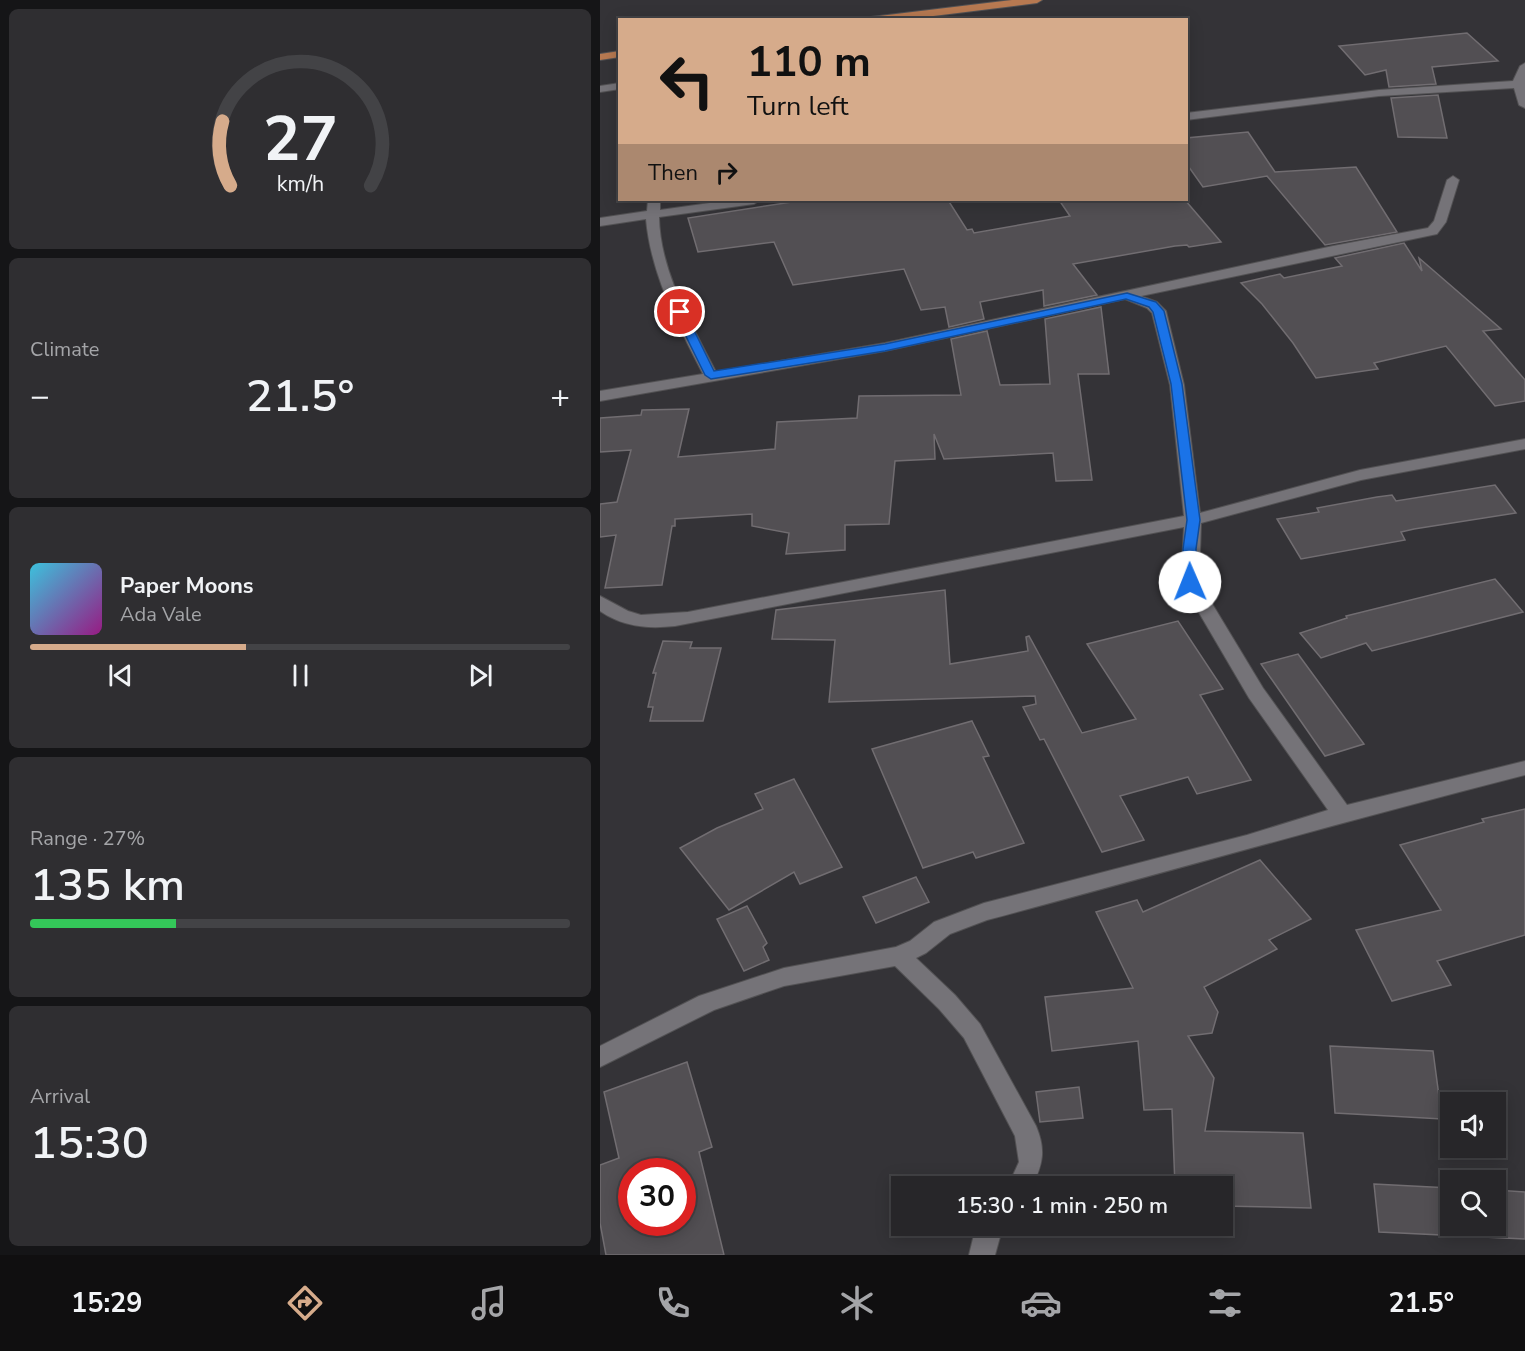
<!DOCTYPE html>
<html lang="en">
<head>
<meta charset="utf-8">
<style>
  body { margin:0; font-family:"Nunito Sans",sans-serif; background:#2f2e31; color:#f1f3f6; height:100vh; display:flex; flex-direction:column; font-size:22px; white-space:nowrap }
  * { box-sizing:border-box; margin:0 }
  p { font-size:20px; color:#a4a5a8 }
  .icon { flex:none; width:33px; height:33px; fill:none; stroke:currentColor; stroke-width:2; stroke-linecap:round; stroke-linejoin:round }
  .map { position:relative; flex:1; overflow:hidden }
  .sheet { display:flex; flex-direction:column; gap:9px; padding:9px; background:#151517; width:600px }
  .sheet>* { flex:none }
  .banner { position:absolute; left:18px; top:18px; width:570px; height:183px; border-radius:0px; box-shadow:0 3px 15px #0003,0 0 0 2px #434346; background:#d6ab8b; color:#111; overflow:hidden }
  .buttons { position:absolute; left:840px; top:1092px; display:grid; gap:12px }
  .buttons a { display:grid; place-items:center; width:66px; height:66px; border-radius:0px; background:#272629; box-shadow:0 3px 15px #0003,0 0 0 2px #434346; font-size:30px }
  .speed { position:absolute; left:18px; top:1158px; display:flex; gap:12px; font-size:30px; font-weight:700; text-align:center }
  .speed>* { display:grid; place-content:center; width:78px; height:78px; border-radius:50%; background:#272629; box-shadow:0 3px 15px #0003,0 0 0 2px #434346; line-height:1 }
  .speed .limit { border:9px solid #d22; background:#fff; color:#111 }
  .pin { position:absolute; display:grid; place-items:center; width:51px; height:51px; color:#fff; margin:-26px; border:3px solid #fff; border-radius:50%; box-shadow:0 2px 6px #0007 }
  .me { position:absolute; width:66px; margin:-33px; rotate:359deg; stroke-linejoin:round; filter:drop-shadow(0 0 4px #0008) }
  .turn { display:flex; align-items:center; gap:21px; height:126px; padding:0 30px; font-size:27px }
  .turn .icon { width:78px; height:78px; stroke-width:2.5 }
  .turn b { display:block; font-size:42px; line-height:51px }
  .then { display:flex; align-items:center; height:57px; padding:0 30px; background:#0003; gap:12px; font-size:22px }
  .big { font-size:45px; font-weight:600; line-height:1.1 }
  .sheet .tile { flex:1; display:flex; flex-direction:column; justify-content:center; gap:9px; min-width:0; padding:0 21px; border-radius:9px; background:#2f2e31 }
  .sheet .dial { align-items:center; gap:0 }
  .dial svg { height:156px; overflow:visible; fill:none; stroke:#434346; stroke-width:7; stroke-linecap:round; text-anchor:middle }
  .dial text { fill:#f1f3f6; stroke:none }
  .song { display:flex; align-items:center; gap:18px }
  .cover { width:72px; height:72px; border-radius:9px; background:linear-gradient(135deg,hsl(190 70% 55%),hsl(310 70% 35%)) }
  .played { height:6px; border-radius:3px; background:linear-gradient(90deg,#d6ab8b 40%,#434346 40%) }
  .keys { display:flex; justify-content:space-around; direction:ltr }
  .heat { display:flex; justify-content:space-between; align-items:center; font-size:33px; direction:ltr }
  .charge { height:9px; border-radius:4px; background:linear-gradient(90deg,#34c759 27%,#434346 0) }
  .trip { position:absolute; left:291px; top:1176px; width:342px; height:60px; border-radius:0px; background:#272629; box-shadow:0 3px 15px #0003,0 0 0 2px #434346; font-weight:600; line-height:60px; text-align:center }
  .tabs { display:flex; height:96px; justify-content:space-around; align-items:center; background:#100f10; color:#a4a5a8 }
  .tabs .icon { width:42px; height:42px }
  .tabs .active { color:#d6ab8b }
  .tabs b { font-size:27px; color:#f1f3f6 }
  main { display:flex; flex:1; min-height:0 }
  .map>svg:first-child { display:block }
  .building { fill:#524f53; stroke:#716d71; stroke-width:1.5; fill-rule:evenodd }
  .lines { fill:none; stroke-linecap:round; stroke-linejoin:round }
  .minor-casing { stroke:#525153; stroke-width:2 }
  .major-casing { stroke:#525153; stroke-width:2 }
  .minor { fill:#757378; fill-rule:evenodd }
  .major { fill:#b77951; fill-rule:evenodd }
  .route { fill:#1a73e8; stroke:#114b97; stroke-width:1.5 }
</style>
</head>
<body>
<main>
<section class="sheet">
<div class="tile dial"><svg viewBox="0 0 100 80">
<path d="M14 69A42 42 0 1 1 86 69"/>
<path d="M14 69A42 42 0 0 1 10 36" stroke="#d6ab8b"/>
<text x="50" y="56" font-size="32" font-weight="700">27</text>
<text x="50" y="72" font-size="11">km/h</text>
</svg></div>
<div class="tile"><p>Climate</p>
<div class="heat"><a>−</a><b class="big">21.5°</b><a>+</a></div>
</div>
<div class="tile">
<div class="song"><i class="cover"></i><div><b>Paper Moons</b><p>Ada Vale</p></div></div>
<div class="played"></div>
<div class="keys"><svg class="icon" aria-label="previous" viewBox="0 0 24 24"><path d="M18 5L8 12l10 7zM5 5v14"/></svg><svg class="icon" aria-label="pause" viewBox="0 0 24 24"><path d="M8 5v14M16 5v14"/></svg><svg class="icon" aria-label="next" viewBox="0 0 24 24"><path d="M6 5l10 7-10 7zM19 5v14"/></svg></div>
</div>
<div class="tile"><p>Range · 27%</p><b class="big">135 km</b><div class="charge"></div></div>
<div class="tile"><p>Arrival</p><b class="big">15:30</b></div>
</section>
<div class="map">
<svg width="925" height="1255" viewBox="0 0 925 1255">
  <rect width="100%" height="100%" fill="#343337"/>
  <g class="building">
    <polygon points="867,33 898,61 832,67 836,84 789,87 786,70 765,75 739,46"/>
    <polygon points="838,95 847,138 798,137 791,98"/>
    <polygon points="648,132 675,172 756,167 797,232 725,245 667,176 603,187 586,163 586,138"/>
    <polygon points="205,200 348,200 367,230 372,229 374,233 470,216 459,200 585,200 621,242 589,247 587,245 575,246 473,264 497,295 444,306 443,290 380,302 384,319 349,327 345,307 321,310 304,269 193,285 174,242 98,252 88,218"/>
    <polygon points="804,243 822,271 819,258 901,329 883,331 925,380 925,401 895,406 846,346 774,363 778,369 716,378 693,343 662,304 641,283 680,274 684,278 742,266 735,258"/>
    <polygon points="501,307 509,374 478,374 492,480 456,481 453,453 344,459 334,434 335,459 295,461 289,524 245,525 245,550 186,554 189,533 152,526 152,514 75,519 75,526 72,526 62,585 5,588 16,535 0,537 0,504 17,502 31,450 0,452 0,418 41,415 42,410 89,409 78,457 175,449 177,422 257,418 259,396 361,395 351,339 387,331 400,385 450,384 445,319"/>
    <polygon points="895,485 916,513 814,529 801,532 805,540 701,559 677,519 719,512 717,508 777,497 792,495 796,501"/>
    <polygon points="895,579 923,612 772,651 766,643 721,658 700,633 747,618 746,616"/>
    <polygon points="345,590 350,664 428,651 426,637 429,636 482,733 536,719 487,644 578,621 623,689 600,695 651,780 597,794 588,777 520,796 544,840 502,852 444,739 440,740 423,707 436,704 435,696 229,702 235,640 172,639 176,610"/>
    <polygon points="63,641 92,642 90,648 121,648 103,721 50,721 53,707 48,707 56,673 53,673"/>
    <polygon points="698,654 764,744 725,756 661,664"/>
    <polygon points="372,721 389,756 383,757 424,843 376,858 373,852 323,868 272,749"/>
    <polygon points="194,779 242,867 200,884 194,872 129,910 80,848 117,828 163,809 155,794"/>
    <polygon points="925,809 925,935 837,961 851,985 792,1001 756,930 841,910 800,845 884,822 882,819"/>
    <polygon points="660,860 711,919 669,940 677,949 604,987 618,1012 612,1033 588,1036 614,1078 605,1131 703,1133 711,1208 622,1206 622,1186 575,1186 572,1109 544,1110 538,1041 452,1051 445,997 533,988 496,912 537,900 543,912"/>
    <polygon points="316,877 329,902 276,923 263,897"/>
    <polygon points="147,906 167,943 163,947 169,960 144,971 117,919"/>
    <polygon points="730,1046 833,1051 842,1119 735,1113"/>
    <path d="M87,1062L112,1147L99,1152L124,1255H6L0,1223V1165L19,1158L4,1092ZM32,1172H82V1222H32Z"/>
    <polygon points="479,1087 483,1118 440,1122 436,1092"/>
    <polygon points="774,1184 850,1188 850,1226 896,1226 896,1190 925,1192 925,1239 779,1232"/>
  </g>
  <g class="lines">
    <g class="minor-casing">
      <g id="minor">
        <polygon points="925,63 925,108 919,105 914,88 779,96 586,120 586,113 779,90 913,81 920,66"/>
        <polygon points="20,83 20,89 0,92 0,86"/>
        <path d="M853,176L859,180L846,222L837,234L541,296L557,302L566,311L584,385L600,513L760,470L925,439V449L761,480L601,523L599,582L663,688L747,805L925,761V775C745,821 567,872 387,920L350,934L326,953L316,958L355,995L380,1024L436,1126C446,1150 443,1164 432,1186H408L419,1162L415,1136L364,1038L339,1009L295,966L184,986L114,1010L0,1067V1046L99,996L184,968L296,947L310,941L334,922L384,903L647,835L728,810L649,698L581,582L584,527L75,626C48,629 23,627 0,611V596L28,611L41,615L88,612L584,516L570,385L552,313L547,308L525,299L285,351L0,401V391L103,374C78,325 51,275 46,219L0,226V218L47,211L48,200H60V210L131,200H160L154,204L59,217C60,272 92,325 116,372L285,343L733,246L828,228L834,221L847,180Z"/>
        <polygon points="376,1226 403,1226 395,1255 369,1255"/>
      </g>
    </g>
    <g class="major-casing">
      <g id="major">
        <polygon points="412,0 442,0 437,3 301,20 266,20 271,17"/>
        <polygon points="20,51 20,57 0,60 0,54"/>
      </g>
    </g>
    <use href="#minor" class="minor"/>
    <use href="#major" class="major"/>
  </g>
  <polygon class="route" points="527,293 556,302 564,311 582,384 600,520 596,549 597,582 590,586 584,582 583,549 587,520 571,384 553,312 549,307 526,299 285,351 111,379 105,375 74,312 80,309 85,312 114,371 285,344"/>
</svg>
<div class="buttons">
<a><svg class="icon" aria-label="sound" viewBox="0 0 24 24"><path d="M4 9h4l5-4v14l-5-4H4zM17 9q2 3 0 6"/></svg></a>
<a><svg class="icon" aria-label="search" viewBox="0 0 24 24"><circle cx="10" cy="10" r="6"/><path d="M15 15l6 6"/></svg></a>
</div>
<div class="speed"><div class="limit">30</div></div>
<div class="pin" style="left:80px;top:312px;background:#d93025"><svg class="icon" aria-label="arrive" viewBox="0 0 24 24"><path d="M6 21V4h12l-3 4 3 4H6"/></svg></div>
<svg class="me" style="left:590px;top:582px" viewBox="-20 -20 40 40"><circle r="19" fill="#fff"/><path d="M0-13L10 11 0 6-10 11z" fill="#1a73e8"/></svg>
<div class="trip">15:30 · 1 min · 250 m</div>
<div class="banner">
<div class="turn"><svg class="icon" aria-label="left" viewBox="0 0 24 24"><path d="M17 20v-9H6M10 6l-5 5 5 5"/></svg><div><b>110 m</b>Turn left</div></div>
<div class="then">Then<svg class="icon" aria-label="right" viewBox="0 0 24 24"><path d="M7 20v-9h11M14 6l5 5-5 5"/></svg></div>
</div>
</div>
</main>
<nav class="tabs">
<b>15:29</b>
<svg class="icon active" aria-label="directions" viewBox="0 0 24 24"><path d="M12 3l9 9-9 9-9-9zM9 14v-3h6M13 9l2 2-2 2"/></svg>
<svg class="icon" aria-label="music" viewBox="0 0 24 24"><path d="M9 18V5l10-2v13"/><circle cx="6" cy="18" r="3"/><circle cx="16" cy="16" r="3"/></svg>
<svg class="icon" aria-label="phone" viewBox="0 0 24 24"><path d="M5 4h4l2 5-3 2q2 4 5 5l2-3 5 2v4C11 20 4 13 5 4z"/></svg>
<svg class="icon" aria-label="climate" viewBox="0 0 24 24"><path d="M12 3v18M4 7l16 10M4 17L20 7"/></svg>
<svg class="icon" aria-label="car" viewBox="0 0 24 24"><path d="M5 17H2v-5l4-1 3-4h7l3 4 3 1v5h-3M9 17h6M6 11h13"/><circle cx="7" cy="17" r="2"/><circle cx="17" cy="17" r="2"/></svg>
<svg class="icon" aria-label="filters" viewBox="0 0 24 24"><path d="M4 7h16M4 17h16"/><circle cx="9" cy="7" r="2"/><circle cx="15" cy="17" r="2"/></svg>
<b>21.5°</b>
</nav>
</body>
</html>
